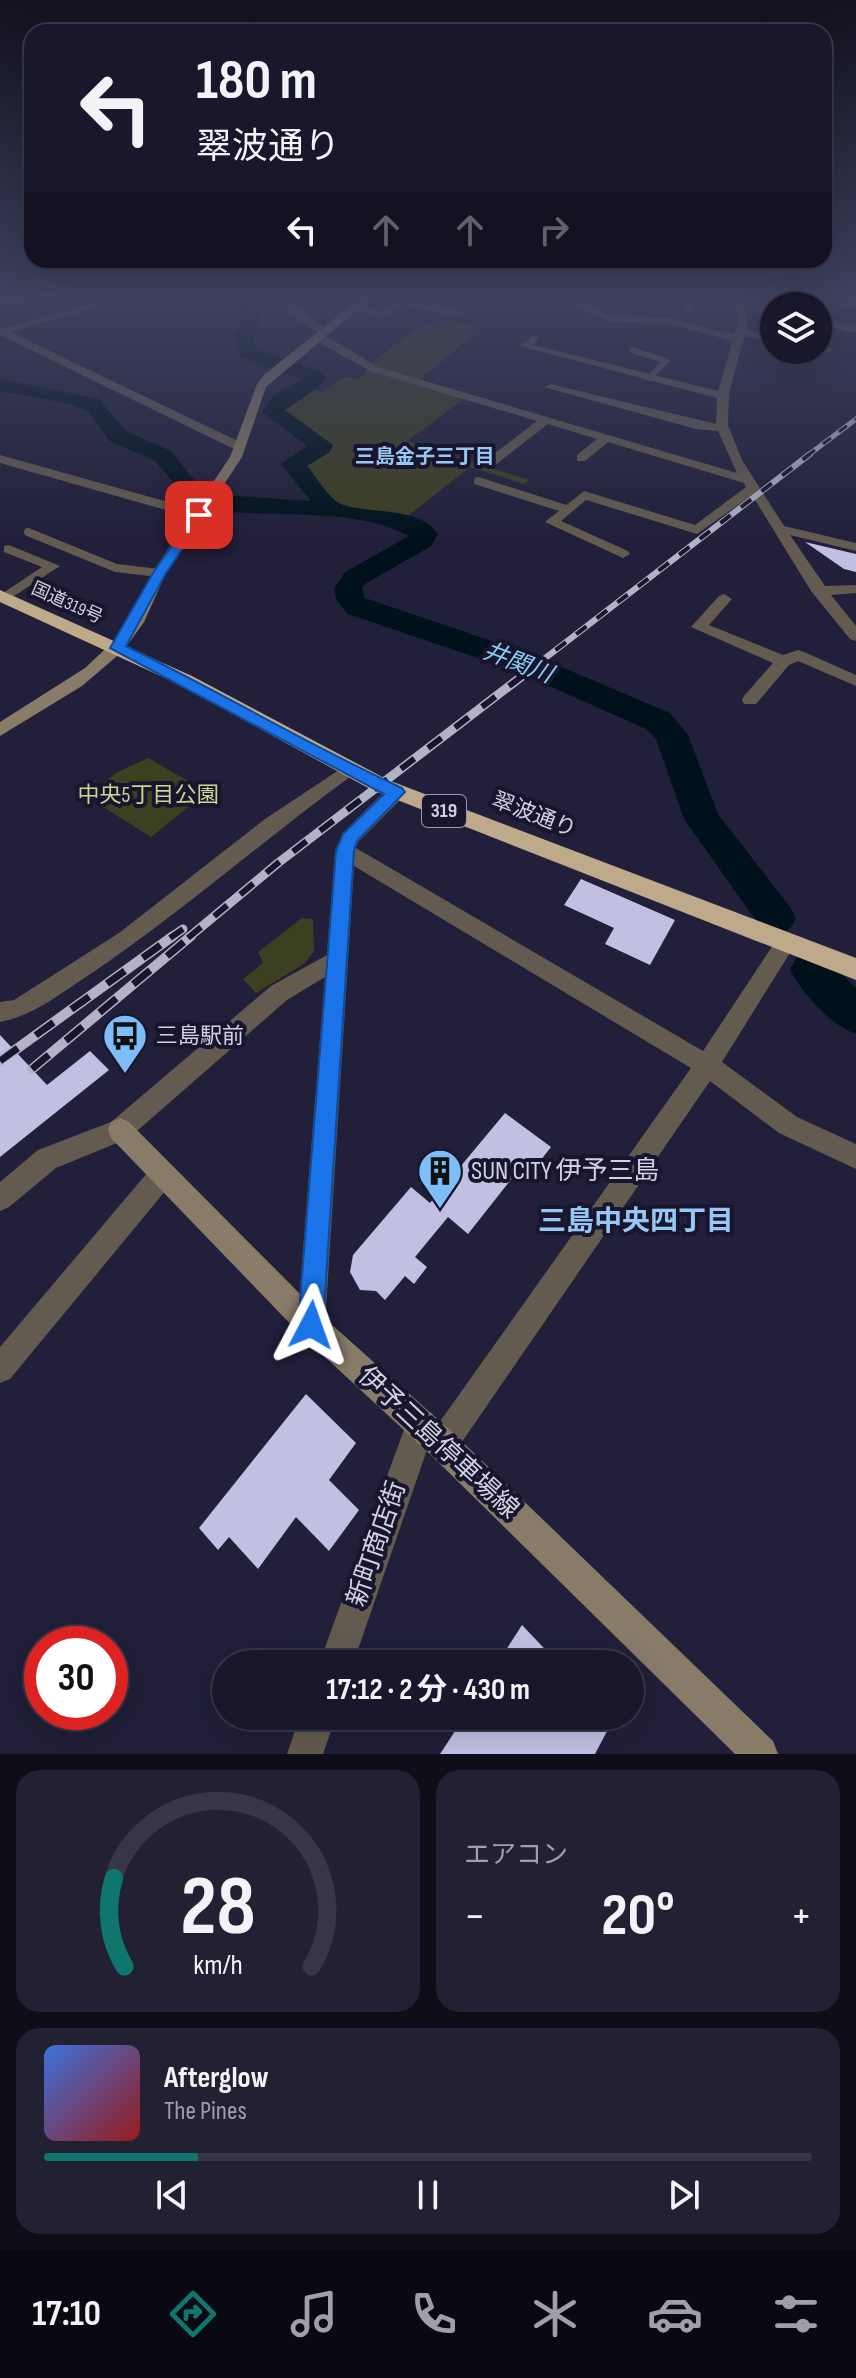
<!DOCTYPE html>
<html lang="ja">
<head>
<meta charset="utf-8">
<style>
  body { margin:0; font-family:"Sofia Sans Condensed","Noto Sans JP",sans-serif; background:#222033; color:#f1f3f6; height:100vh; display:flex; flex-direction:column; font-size:30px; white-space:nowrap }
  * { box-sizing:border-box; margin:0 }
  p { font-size:26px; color:#9f9fa9 }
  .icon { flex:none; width:44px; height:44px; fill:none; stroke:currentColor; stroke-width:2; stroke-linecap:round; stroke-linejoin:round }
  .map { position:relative; height:1754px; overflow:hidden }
  .panel { display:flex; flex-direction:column; gap:16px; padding:16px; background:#0e0d18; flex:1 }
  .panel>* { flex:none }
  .hud { position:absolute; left:24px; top:24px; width:808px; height:244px; border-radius:24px; box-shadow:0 8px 32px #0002,0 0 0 2px #373647; background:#19172b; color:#f1f3f6; overflow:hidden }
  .controls { position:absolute; left:760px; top:292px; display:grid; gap:16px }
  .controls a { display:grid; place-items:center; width:72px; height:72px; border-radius:50%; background:#19172b; box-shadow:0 8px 32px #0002,0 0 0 2px #373647; font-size:40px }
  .speed { position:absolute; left:24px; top:1626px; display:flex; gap:16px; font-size:40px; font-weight:700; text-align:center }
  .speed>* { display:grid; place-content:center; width:104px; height:104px; border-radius:50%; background:#19172b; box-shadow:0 8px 32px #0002,0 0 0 2px #373647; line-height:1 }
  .speed .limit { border:12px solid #d22; background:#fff; color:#111 }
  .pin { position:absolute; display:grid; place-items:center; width:68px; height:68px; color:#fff; margin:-34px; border-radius:16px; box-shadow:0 4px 12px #0006 }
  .me { position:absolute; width:88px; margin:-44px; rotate:4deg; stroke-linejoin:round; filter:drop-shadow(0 0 6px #0008) }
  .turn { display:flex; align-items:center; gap:28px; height:168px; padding:0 40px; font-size:36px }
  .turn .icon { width:104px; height:104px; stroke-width:2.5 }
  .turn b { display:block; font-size:56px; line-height:68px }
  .lanes { display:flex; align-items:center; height:76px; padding:0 40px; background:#0003; justify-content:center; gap:40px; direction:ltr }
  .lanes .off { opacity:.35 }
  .big { font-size:60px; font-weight:700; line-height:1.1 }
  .panel .widget { flex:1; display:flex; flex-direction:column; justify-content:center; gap:12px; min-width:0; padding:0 28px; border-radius:24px; background:#222033 }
  .panel .dial { align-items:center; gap:0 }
  .dial svg { height:208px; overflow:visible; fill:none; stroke:#373647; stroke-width:7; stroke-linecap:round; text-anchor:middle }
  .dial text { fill:#f1f3f6; stroke:none }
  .song { display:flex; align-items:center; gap:24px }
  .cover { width:96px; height:96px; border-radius:12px; background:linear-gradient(135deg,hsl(220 70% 55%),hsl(0 70% 35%)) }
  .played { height:8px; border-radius:4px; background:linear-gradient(90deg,#0f766e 20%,#373647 20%) }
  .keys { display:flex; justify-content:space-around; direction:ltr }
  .heat { display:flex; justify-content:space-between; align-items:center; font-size:44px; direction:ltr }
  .panel .tiles { flex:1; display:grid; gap:16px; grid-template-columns:1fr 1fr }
  .widget:last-child { grid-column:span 2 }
  .trip { position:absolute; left:212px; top:1650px; width:432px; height:80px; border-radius:40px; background:#19172b; box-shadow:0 8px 32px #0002,0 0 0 2px #373647; font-weight:700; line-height:80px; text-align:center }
  .menu { display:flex; height:128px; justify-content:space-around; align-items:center; background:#0a0911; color:#9f9fa9 }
  .menu .icon { width:56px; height:56px }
  .menu .on { color:#0f766e }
  .menu b { font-size:36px; color:#f1f3f6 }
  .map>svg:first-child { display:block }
  .green { fill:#3d3f21 }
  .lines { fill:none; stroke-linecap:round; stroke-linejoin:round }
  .river { fill:#00111c; fill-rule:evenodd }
  .building { fill:#c1c0e3 }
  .lane-far1 { stroke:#635b4f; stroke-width:6 }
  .lane { stroke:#635b4f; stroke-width:8 }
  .street { fill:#635b4f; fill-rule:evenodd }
  .secondary { fill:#887b67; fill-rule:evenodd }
  .highway { fill:#bea98b; fill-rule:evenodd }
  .rail-far3-casing { stroke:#b3b3c5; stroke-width:5 }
  .rail-far2-casing { stroke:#b3b3c5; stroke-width:6 }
  .rail-far1-casing { stroke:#b3b3c5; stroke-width:9 }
  .rail-casing { stroke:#b3b3c5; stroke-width:10 }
  .rail-far3 { stroke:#18152e; stroke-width:3; stroke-dasharray:10; stroke-linecap:butt }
  .rail-far2 { stroke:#18152e; stroke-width:4; stroke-dasharray:13; stroke-linecap:butt }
  .rail-far1 { stroke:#18152e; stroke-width:6; stroke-dasharray:17; stroke-linecap:butt }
  .rail { stroke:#18152e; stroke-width:7; stroke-dasharray:22; stroke-linecap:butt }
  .route { fill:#1a73e8; stroke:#114b97; stroke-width:2 }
  .labels { text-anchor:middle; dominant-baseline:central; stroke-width:8; stroke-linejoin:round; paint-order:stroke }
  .far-street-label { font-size:18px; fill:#d2d2e3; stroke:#18152e }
  .far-neighbourhood-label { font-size:20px; font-weight:bold; fill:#98c7f3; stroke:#18152e }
  .shield { fill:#18152e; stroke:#9a99ad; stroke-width:2 }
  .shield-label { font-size:20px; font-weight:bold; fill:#d2d2e3 }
  .park-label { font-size:22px; fill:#d1d491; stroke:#18152e }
  .street-label { font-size:22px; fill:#d2d2e3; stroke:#18152e }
  .poi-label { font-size:22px; fill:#d2d2e3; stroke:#18152e; text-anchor:start }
  .water-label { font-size:24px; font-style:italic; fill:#8acef4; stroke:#18152e }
  .near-poi-label { font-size:26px; fill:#d2d2e3; stroke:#18152e; text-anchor:start }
  .near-street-label { font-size:26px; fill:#d2d2e3; stroke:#18152e }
  .near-neighbourhood-label { font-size:28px; font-weight:bold; fill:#98c7f3; stroke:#18152e }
</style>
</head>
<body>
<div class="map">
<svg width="856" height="1754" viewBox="0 0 856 1754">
  <rect width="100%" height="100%" fill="#211f39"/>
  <g class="green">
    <path d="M448,321L478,327L471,333L473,335L416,383L465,398L407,441L529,480L524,484L470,467L404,519L335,507L298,466V463L325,448L326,443L279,412V406C294,393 303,386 323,392L342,377L360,379L372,362L422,324L436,326Z"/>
    <path d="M148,758L207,792L151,837L92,800C98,778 129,767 148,758Z"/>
    <polygon points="302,918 313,919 314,951 304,964 256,993 243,979 263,963 258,952"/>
  </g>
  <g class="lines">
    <g class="river">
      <path d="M208,295L244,297L262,315L253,336L256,349L324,373L327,377L319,387L285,410L333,445L330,452L307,466C316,476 329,499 341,504C370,515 418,505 438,534L431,546L365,584L362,589L365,598L533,655L670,713L688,735L718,814L790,907L796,918L790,929L776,934L762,929L684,819L656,739L646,729L511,669L348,614L337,601L334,589L345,572L409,536C346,502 256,523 186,505L174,483L155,461L110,441L88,411L70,404L0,391V379L99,399L126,431L171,451L205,494L311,501L281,464L307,446L262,412L274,395L302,379L240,357L233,336L243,316C231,304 216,304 208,295Z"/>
      <path d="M811,953L826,958L856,988V1034C830,1025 803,994 790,970L796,958Z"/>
    </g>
  </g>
  <g class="building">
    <polygon points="805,542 856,554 856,572 844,569"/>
    <polygon points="581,879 675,920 650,965 605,944 614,928 564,905"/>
    <polygon points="0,1035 47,1085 90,1051 109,1070 0,1157"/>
    <polygon points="505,1113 551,1147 537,1165 528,1158 468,1234 448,1217 415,1257 427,1267 414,1284 405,1276 385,1300 376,1291 360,1290 350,1272 353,1255 411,1187 430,1203"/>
    <polygon points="306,1394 356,1443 329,1480 359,1510 329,1551 296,1517 258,1569 229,1537 218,1550 199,1528"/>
    <polygon points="522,1625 559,1664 497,1664"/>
    <polygon points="465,1716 615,1716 595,1754 440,1754"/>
  </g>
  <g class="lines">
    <g class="lane-far1">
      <polyline points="556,295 612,319 671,321 741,340"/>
      <polyline points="745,308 774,310"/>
      <polyline points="688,309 699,295"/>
      <polyline points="818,321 856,330"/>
      <polyline points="632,350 666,361 649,378"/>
    </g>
    <g class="lane">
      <polyline points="478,481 566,509"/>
      <polyline points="28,532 116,568 159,573"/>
    </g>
    <g class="street">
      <polygon points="125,295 140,295 10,332 244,444 244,450 236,450 0,335 0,329"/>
      <path d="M277,295H287L313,320L327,329V333C308,333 289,309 277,295Z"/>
      <polygon points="738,295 748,295 746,330 774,336 774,342 744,336 729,394 728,425 742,460 784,526 856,543 856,551 790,535 825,586 856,585 856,593 831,595 856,626 856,641 850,639 811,591 752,495 697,534 586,500 561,521 628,551 630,554 623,558 545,522 584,491 695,525 746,487 744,483 608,442 585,461 577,461 577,455 597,439 548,424 494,466 486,466 486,460 537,421 370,371 311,338 316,335 328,337 378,367 737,473 718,431 696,429 544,387 550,384 716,424 717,398 520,346 534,335 539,338 533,345 718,391 737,325"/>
      <polygon points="802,295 818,295 856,303 856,309"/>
      <polygon points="403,299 459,310 464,313 459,316 404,305 380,317 348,307 353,304 379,311"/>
      <polygon points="856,323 856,330 851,329 851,325"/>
      <polygon points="818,345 832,348 833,350 828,353 814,350 818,350"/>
      <polygon points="0,455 204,512 206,515 194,518 0,463"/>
      <polygon points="9,545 60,566 5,602 0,601 0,595 42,567 4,552 4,546"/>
      <polygon points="724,594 732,599 709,625 783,655 798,650 804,652 856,675 856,686 798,661 789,665 756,704 744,704 742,700 744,696 773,663 691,627 719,596"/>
      <path d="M348,764L357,770L354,774C263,840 179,915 86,977C58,995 33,1016 0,1022V1002L14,1000L119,933L265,819Z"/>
      <polygon points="396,785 403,787 405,792 403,797 358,842 356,848 703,1051 779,936 786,933 793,936 797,942 793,948 722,1062 797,1117 856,1144 856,1169 779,1133 710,1081 453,1455 442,1459 431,1455 428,1447 353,1664 319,1664 410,1413 421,1409 432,1413 436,1424 434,1430 691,1068 354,866 325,1325 321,1335 311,1339 301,1335 297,1325 325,977 287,1000 129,1138 56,1168 9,1207 0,1211 0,1182 38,1150 111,1122 271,986 327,955 335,851 343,833 389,787"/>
      <polygon points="162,1163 171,1166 175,1175 171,1184 10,1379 0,1383 0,1347 153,1166"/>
      <polygon points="300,1716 336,1716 323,1754 287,1754"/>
    </g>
    <g class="secondary">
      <polygon points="364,295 375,295 266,387 242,457 166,573 144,622 123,651 82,686 0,736 0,722 85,668 118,637 152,573 230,457 257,384 265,374"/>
      <polygon points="120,1118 129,1122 321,1315 453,1433 773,1741 778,1754 735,1754 431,1455 301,1335 111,1138 108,1130 111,1122"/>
    </g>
    <polygon class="highway" points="0,590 192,676 388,780 856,958 856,980 372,790 178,684 0,602"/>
    <g class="rail-far3-casing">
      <polyline id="rail-far3" points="807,456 856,419"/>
    </g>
    <g class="rail-far2-casing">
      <polyline id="rail-far2" points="535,666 810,454"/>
    </g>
    <g class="rail-far1-casing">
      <g id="rail-far1">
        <polyline points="170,938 183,929"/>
        <polyline points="188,938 278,863 538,664"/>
      </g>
    </g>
    <g class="rail-casing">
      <g id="rail">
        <polyline points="0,1061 173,936"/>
        <polyline points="32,1069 191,936"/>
      </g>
    </g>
    <use href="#rail-far3" class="rail-far3"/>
    <use href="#rail-far2" class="rail-far2"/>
    <use href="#rail-far1" class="rail-far1"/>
    <use href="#rail" class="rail"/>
  </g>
  <linearGradient id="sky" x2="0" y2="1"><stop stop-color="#12111f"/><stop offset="0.55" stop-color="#3d425f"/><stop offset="1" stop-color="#3d425f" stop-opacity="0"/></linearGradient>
  <rect width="856" height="540" fill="url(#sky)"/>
  <path class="route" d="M195,512L206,515L166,573L126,646C219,691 308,745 402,788L405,792L357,841L354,851L323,1325L320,1334L311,1338L302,1334L298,1325L336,851L343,834L384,794L110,648L153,573Z"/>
  <defs>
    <g id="bus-pin" transform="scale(2.3)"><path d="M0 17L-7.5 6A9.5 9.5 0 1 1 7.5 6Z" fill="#7dbef9" stroke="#18152e"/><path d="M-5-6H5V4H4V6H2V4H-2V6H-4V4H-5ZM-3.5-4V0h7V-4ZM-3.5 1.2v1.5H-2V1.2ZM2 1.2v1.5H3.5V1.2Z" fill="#111"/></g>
    <g id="building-pin" transform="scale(2.3)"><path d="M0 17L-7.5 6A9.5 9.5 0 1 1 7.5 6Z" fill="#7dbef9" stroke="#18152e"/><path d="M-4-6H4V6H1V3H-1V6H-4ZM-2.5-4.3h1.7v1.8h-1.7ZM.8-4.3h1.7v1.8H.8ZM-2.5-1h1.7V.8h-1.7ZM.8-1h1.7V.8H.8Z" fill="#111"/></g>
  </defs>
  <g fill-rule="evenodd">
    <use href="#bus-pin" x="125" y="1036"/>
    <use href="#building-pin" x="440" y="1171"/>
  </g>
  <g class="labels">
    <g class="far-street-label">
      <text transform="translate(67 603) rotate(24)">国道319号</text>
    </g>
    <g class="far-neighbourhood-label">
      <text x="425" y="457">三島金子三丁目</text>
    </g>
    <rect class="shield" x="422" y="795" width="44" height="32" rx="6"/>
    <g class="shield-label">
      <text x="444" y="811">319</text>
    </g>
    <g class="park-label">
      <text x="148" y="795">中央5丁目公園</text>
    </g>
    <g class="street-label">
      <text transform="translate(534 815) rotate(21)">翠波通り</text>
    </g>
    <g class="poi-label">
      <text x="156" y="1036">三島駅前</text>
    </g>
    <g class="water-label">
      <text transform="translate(518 663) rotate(21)">井関川</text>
    </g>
    <g class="near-poi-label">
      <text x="471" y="1171">SUN CITY 伊予三島</text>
    </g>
    <g class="near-street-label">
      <text transform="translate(438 1443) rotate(43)">伊予三島停車場線</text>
      <text transform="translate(377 1544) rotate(-71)">新町商店街</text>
    </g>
    <g class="near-neighbourhood-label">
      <text x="636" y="1221">三島中央四丁目</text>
    </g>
  </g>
</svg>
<div class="controls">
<a><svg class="icon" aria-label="layers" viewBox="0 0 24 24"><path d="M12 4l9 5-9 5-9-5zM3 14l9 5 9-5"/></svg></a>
</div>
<div class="speed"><div class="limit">30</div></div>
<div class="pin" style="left:199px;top:515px;background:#d93025"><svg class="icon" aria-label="arrive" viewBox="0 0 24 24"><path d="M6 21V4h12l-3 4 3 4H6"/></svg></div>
<svg class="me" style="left:311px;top:1325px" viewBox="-20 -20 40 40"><path d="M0-17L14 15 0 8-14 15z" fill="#1a73e8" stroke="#fff" stroke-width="4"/></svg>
<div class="trip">17:12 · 2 分 · 430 m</div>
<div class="hud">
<div class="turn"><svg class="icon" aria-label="left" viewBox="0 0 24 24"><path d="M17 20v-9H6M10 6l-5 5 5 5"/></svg><div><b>180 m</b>翠波通り</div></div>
<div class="lanes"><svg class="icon" aria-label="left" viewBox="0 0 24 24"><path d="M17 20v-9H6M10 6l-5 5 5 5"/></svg><svg class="icon off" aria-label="ahead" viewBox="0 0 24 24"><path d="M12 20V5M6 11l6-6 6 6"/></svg><svg class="icon off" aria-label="ahead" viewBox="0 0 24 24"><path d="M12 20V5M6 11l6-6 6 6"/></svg><svg class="icon off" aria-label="right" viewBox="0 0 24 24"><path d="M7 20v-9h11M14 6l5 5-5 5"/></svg></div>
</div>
</div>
<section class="panel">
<div class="tiles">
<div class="widget dial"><svg viewBox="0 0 100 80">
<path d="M14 69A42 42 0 1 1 86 69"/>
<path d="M14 69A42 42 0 0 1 10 35" stroke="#0f766e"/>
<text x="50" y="56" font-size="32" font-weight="700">28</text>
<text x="50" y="72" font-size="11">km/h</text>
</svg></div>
<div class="widget"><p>エアコン</p>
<div class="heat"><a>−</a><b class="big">20°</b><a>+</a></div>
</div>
<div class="widget">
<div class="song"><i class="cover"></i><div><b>Afterglow</b><p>The Pines</p></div></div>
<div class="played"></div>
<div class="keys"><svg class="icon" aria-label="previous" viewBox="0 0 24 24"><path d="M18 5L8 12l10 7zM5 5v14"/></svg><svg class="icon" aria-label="pause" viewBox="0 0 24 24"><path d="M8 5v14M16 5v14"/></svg><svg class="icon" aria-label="next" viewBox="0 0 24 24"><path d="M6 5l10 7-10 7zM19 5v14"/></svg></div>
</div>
</div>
</section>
<nav class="menu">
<b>17:10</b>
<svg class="icon on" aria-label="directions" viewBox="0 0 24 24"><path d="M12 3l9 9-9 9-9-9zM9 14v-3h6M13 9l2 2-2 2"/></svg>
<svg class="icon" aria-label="music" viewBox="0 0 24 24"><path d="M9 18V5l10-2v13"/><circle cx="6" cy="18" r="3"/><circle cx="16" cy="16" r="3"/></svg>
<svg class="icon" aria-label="phone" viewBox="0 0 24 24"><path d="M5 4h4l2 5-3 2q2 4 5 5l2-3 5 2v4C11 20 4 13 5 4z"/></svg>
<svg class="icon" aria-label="climate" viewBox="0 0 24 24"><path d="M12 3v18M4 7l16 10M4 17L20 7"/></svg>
<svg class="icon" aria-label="car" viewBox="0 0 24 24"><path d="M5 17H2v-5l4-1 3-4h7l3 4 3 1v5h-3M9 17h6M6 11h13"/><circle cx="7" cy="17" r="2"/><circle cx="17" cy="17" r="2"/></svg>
<svg class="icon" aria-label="filters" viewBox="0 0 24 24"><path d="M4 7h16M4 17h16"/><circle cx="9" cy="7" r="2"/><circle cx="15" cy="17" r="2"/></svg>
</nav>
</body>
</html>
